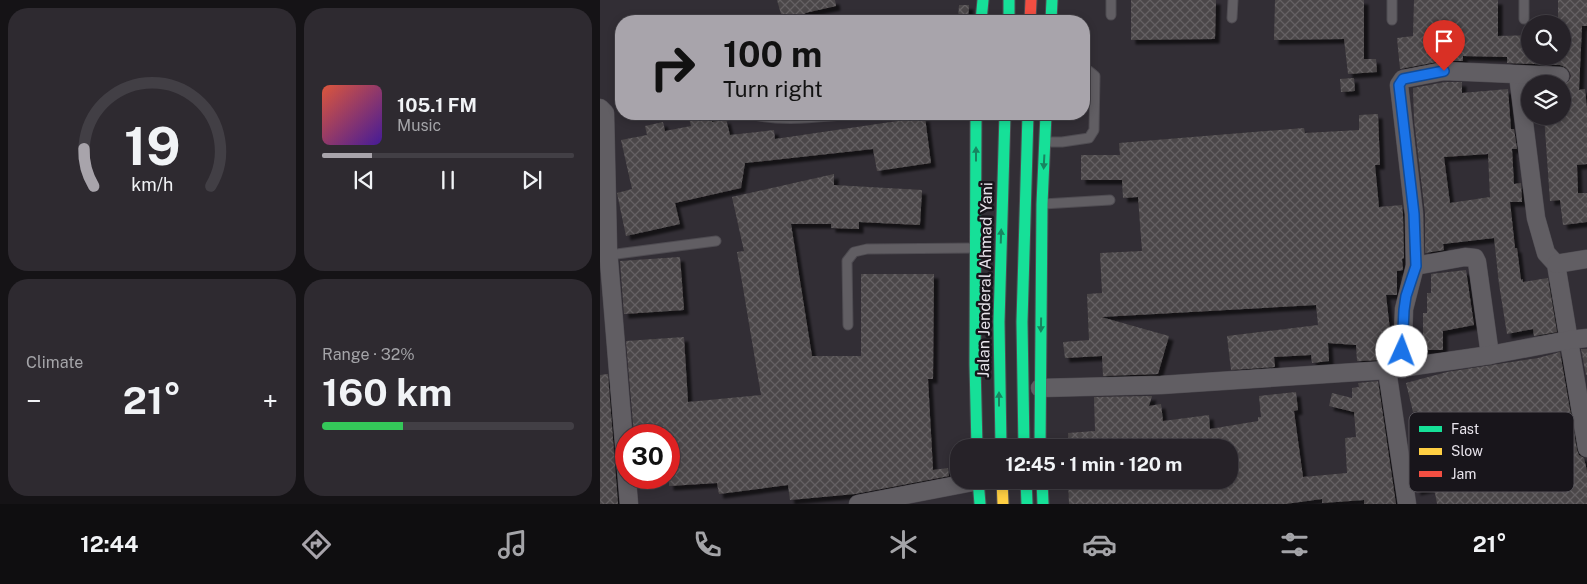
<!DOCTYPE html>
<html lang="en">
<head>
<meta charset="utf-8">
<style>
  body { margin:0; font-family:"Public Sans",sans-serif; background:#2e2a30; color:#f1f3f6; height:100vh; display:flex; flex-direction:column; font-size:19px; white-space:nowrap }
  * { box-sizing:border-box; margin:0 }
  p { font-size:16px; color:#a4a4a8 }
  .icon { flex:none; width:28px; height:28px; fill:none; stroke:currentColor; stroke-width:2; stroke-linecap:round; stroke-linejoin:round }
  .map { position:relative; flex:1; overflow:hidden }
  .details { display:flex; flex-direction:column; gap:8px; padding:8px; background:#151316; width:600px }
  .details>* { flex:none }
  .top-card { position:absolute; left:15px; top:15px; width:475px; height:105px; border-radius:20px; box-shadow:0 2px 8px #0003,0 0 0 1px #423f45; background:#a8a4ab; color:#111; overflow:hidden }
  .controls { position:absolute; left:921px; top:15px; display:grid; gap:10px }
  .controls a { display:grid; place-items:center; width:50px; height:50px; border-radius:50%; background:#262228; box-shadow:0 2px 8px #0003,0 0 0 1px #423f45; font-size:25px }
  .speed { position:absolute; left:15px; top:424px; display:flex; gap:10px; font-size:25px; font-weight:700; text-align:center }
  .speed>* { display:grid; place-content:center; width:65px; height:65px; border-radius:50%; background:#262228; box-shadow:0 2px 8px #0003,0 0 0 1px #423f45; line-height:1 }
  .speed .limit { border:8px solid #d22; background:#fff; color:#111 }
  .pin { position:absolute; display:grid; place-items:center; width:42px; height:42px; color:#fff; margin:-51px -21px; border-radius:50% 50% 50% 0; rotate:-45deg; box-shadow:0 0 5px #0007 }
  .pin .icon { rotate:45deg }
  .me { position:absolute; width:55px; margin:-28px; rotate:2deg; stroke-linejoin:round; filter:drop-shadow(0 0 4px #0008) }
  .turn { display:flex; align-items:center; gap:18px; height:105px; padding:0 25px; font-size:22px }
  .turn .icon { width:65px; height:65px; stroke-width:2.5 }
  .turn b { display:block; font-size:35px; line-height:42px }
  .big { font-size:38px; font-weight:700; line-height:1.1 }
  .details .card { flex:1; display:flex; flex-direction:column; justify-content:center; gap:8px; min-width:0; padding:0 18px; border-radius:20px; background:#2e2a30 }
  .details .dial { align-items:center; gap:0 }
  .dial svg { height:130px; overflow:visible; fill:none; stroke:#423f45; stroke-width:7; stroke-linecap:round; text-anchor:middle }
  .dial text { fill:#f1f3f6; stroke:none }
  .song { display:flex; align-items:center; gap:15px }
  .cover { width:60px; height:60px; border-radius:8px; background:linear-gradient(135deg,hsl(10 70% 55%),hsl(260 70% 35%)) }
  .played { height:5px; border-radius:2px; background:linear-gradient(90deg,#a8a4ab 20%,#423f45 20%) }
  .keys { display:flex; justify-content:space-around; direction:ltr }
  .heat { display:flex; justify-content:space-between; align-items:center; font-size:28px; direction:ltr }
  .charge { height:8px; border-radius:4px; background:linear-gradient(90deg,#34c759 32%,#423f45 0) }
  .details .tiles { flex:1; display:grid; gap:8px; grid-template-columns:repeat(2,1fr) }
  .trip { position:absolute; left:350px; top:439px; width:288px; height:50px; border-radius:20px; background:#262228; box-shadow:0 2px 8px #0003,0 0 0 1px #423f45; font-weight:700; line-height:50px; text-align:center }
  .menu { display:flex; height:80px; justify-content:space-around; align-items:center; background:#0f0e10; color:#a4a4a8 }
  .menu .icon { width:35px; height:35px }
  .menu .selected { color:#a8a4ab }
  .menu b { font-size:22px; color:#f1f3f6 }
  main { display:flex; flex:1; min-height:0 }
  .map>svg:first-child { display:block }
  .building { fill:url(#building-cross-hatch); fill-rule:evenodd; filter:url(#shadow) }
  .lines { fill:none; stroke-linecap:round; stroke-linejoin:round }
  .lane-casing { stroke:#4f4c52; stroke-width:11 }
  .street-casing { stroke:#4f4c52; stroke-width:19 }
  .fast-casing { stroke:#4f4c52; stroke-width:13 }
  .slow-casing { stroke:#4f4c52; stroke-width:13 }
  .jam-casing { stroke:#4f4c52; stroke-width:13 }
  .lane { stroke:#615e63; stroke-width:9 }
  .street { stroke:#615e63; stroke-width:18 }
  .fast { stroke:#16e098; stroke-width:11 }
  .slow { stroke:#ffcf43; stroke-width:11 }
  .jam { stroke:#f24e42; stroke-width:11 }
  .oneway { fill:#178560 }
  .route-casing { stroke:#114b97; stroke-width:12 }
  .route { stroke:#1a73e8; stroke-width:9 }
  .labels { text-anchor:middle; dominant-baseline:central; stroke-width:5; stroke-linejoin:round; paint-order:stroke }
  .street-label { font-size:16px; fill:#e7e3eb; stroke:#18151b }
  .key { fill:#18151b; stroke:#565359; stroke-width:1 }
  .key-label { font-size:14px; fill:#e7e3eb }
</style>
</head>
<body>
<main>
<section class="details">
<div class="tiles">
<div class="card dial"><svg viewBox="0 0 100 80">
<path d="M14 69A42 42 0 1 1 86 69"/>
<path d="M14 69A42 42 0 0 1 8 46" stroke="#a8a4ab"/>
<text x="50" y="56" font-size="32" font-weight="700">19</text>
<text x="50" y="72" font-size="11">km/h</text>
</svg></div>
<div class="card">
<div class="song"><i class="cover"></i><div><b>105.1 FM</b><p>Music</p></div></div>
<div class="played"></div>
<div class="keys"><svg class="icon" aria-label="previous" viewBox="0 0 24 24"><path d="M18 5L8 12l10 7zM5 5v14"/></svg><svg class="icon" aria-label="pause" viewBox="0 0 24 24"><path d="M8 5v14M16 5v14"/></svg><svg class="icon" aria-label="next" viewBox="0 0 24 24"><path d="M6 5l10 7-10 7zM19 5v14"/></svg></div>
</div>
<div class="card"><p>Climate</p>
<div class="heat"><a>−</a><b class="big">21°</b><a>+</a></div>
</div>
<div class="card"><p>Range · 32%</p><b class="big">160 km</b><div class="charge"></div></div>
</div>
</section>
<div class="map">
<svg width="987" height="504" viewBox="0 0 987 504">
  <defs>
    <pattern id="building-cross-hatch" width="8" height="8" patternUnits="userSpaceOnUse" patternTransform="scale(1.25)"><rect width="8" height="8" fill="#4b4748"/><path d="M0 0l8 8M0 8l8-8" fill="none" stroke="#656163"/></pattern>
    <filter id="shadow"><feDropShadow dx="4.5" dy="4.5" stdDeviation="1" flood-color="#0009"/></filter>
  </defs>
  <rect width="100%" height="100%" fill="#322e35"/>
  <g class="building">
    <polygon points="177,0 235,0 236,6 205,13 207,21 183,21"/>
    <polygon points="531,0 616,0 615,39 531,40"/>
    <polygon points="675,0 764,0 764,59 776,59 777,72 748,74 744,39 674,40"/>
    <polygon points="814,0 898,0 898,36 930,35 930,56 962,56 962,24 958,24 958,0 987,0 987,26 982,26 979,90 985,89 987,109 987,164 977,165 978,193 987,193 987,222 963,225 960,200 950,201 944,116 962,116 962,86 969,81 971,76 969,71 965,67 960,65 907,63 907,57 863,56 863,61 842,61 800,69 797,38 813,36"/>
    <polygon points="359,5 369,5 368,21 358,21"/>
    <polygon points="754,78 755,91 741,92 740,79"/>
    <path d="M845,82H862V93L908,89L911,129H914L917,149H912L914,184L921,183L922,202H910L915,248H917L921,280L923,279V282L948,278L957,332L934,336L933,329L907,334L899,284L894,238L843,244L844,250L825,253V213L814,120L813,88ZM888,154L890,197L850,203L844,157Z"/>
    <polygon points="110,114 112,122 126,119 130,135 174,130 175,139 325,117 331,163 277,171 273,149 145,163 141,188 75,203 80,224 26,236 17,193 32,189 21,140 47,135 45,126 63,122 65,131 91,126 89,118"/>
    <polygon points="778,114 780,165 775,165 779,207 802,205 803,215 804,258 802,259 803,270 797,271 797,295 786,295 790,330 782,332 784,360 757,361 756,345 728,343 729,361 712,363 711,355 674,357 675,367 631,370 627,336 718,325 716,305 501,317 569,336 558,374 503,376 502,356 465,358 463,342 489,340 487,294 502,293 500,253 542,251 538,197 523,198 522,180 481,180 481,155 520,155 519,143 704,128 705,133 759,130 759,115"/>
    <polygon points="234,174 234,185 322,190 320,225 259,222 259,229 231,228 231,224 191,224 212,356 261,356 261,274 334,274 333,379 328,379 333,470 348,468 349,476 255,494 190,500 188,485 119,494 117,483 69,486 69,435 34,435 26,341 84,337 88,402 161,395 137,252 144,251 132,197"/>
    <polygon points="80,257 84,310 24,314 20,261"/>
    <polygon points="866,270 874,325 843,331 843,350 823,350 823,313 827,313 827,293 831,293 831,274"/>
    <polygon points="981,349 987,349 987,375 986,375"/>
    <polygon points="960,352 977,450 979,455 984,458 987,471 987,504 837,504 834,487 816,491 813,469 827,466 817,411 813,412 806,383 847,372 938,358"/>
    <polygon points="8,374 18,504 0,504 0,375"/>
    <polygon points="778,381 796,504 764,504 764,500 722,503 722,499 685,504 469,504 468,480 629,480 629,448 469,448 468,433 495,431 494,397 552,396 549,406 561,404 563,421 609,415 610,429 658,421 658,417 661,417 659,396 696,392 698,410 694,411 703,477 747,473 745,438 756,437 754,412 729,406 732,393 752,398 752,388 759,387 758,383"/>
  </g>
  <g class="lines">
    <g class="lane-casing">
      <g id="lane">
        <polyline points="511,15 511,0"/>
        <polyline points="632,18 633,0"/>
        <polyline points="924,19 924,0"/>
        <polyline points="792,20 792,0"/>
        <path d="M150,114C184,123 223,116 257,114"/>
        <polyline points="445,142 462,142 489,138 494,130 495,76 489,71 484,71"/>
        <polyline points="443,204 510,200"/>
        <polyline points="9,255 116,241"/>
        <polyline points="248,325 247,261 254,252 267,249 375,248"/>
      </g>
    </g>
    <g class="street-casing">
      <g id="street">
        <polyline points="918,75 936,218 946,253 956,264 987,448"/>
        <polyline points="0,108 5,113 8,249 29,504"/>
        <polyline points="956,264 987,259"/>
        <polyline points="815,266 865,257 875,258 877,262 890,355"/>
        <polyline points="802,369 804,309 815,266 814,214 799,85 803,79 844,71 960,76"/>
        <polyline points="787,370 807,504"/>
        <polyline points="440,388 561,385 787,370 890,355 969,340 987,338"/>
        <polyline points="258,504 378,481"/>
      </g>
    </g>
    <g class="fast-casing">
      <g id="fast">
        <polyline points="409,0 409,21"/>
        <polyline points="381,21 383,0"/>
        <polyline points="451,21 452,0"/>
        <polyline points="376,114 375,364 377,448"/>
        <polyline points="401,448 399,322 405,114"/>
        <polyline points="424,448 422,322 428,114"/>
        <polyline points="440,448 442,204 446,114"/>
        <polyline points="378,480 380,504"/>
        <polyline points="426,480 427,504"/>
        <polyline points="442,480 443,504"/>
      </g>
    </g>
    <g class="slow-casing">
      <polyline id="slow" points="402,480 403,504"/>
    </g>
    <g class="jam-casing">
      <polyline id="jam" points="430,21 431,0"/>
    </g>
    <use href="#lane" class="lane"/>
    <use href="#street" class="street"/>
    <use href="#fast" class="fast"/>
    <use href="#slow" class="slow"/>
    <use href="#jam" class="jam"/>
  </g>
  <defs><path id="oneway-solid" d="M-6-.8H1V-3.2L6.5 0L1 3.2V.8H-6Z" transform="scale(1.25)"/></defs>
  <g class="oneway">
    <use href="#oneway-solid" transform="translate(376 154) rotate(-90)"/>
    <use href="#oneway-solid" transform="translate(444 162) rotate(93)"/>
    <use href="#oneway-solid" transform="translate(401 236) rotate(-88)"/>
    <use href="#oneway-solid" transform="translate(441 325) rotate(91)"/>
    <use href="#oneway-solid" transform="translate(399 399) rotate(-90)"/>
  </g>
  <g class="lines">
    <g class="route-casing">
      <polyline id="route" points="802,351 804,310 806,296 816,266 814,214 799,85 803,79 844,71"/>
    </g>
    <use href="#route" class="route"/>
  </g>
  <g class="labels">
    <g class="street-label">
      <text transform="translate(385 280) rotate(-89)">Jalan Jenderal Ahmad Yani</text>
    </g>
  </g>
  <rect x="809" y="412" width="165" height="80" rx="8" class="key"/>
  <rect x="819" y="426" width="23" height="6" fill="#16e098"/>
  <rect x="819" y="448" width="23" height="7" fill="#ffcf43"/>
  <rect x="819" y="471" width="23" height="6" fill="#f24e42"/>
  <g class="key-label">
    <text x="851" y="434">Fast</text>
    <text x="851" y="456">Slow</text>
    <text x="851" y="479">Jam</text>
  </g>
</svg>
<div class="controls">
<a><svg class="icon" aria-label="search" viewBox="0 0 24 24"><circle cx="10" cy="10" r="6"/><path d="M15 15l6 6"/></svg></a>
<a><svg class="icon" aria-label="layers" viewBox="0 0 24 24"><path d="M12 4l9 5-9 5-9-5zM3 14l9 5 9-5"/></svg></a>
</div>
<div class="speed"><div class="limit">30</div></div>
<div class="pin" style="left:844px;top:71px;background:#d93025"><svg class="icon" aria-label="arrive" viewBox="0 0 24 24"><path d="M6 21V4h12l-3 4 3 4H6"/></svg></div>
<svg class="me" style="left:802px;top:351px" viewBox="-20 -20 40 40"><circle r="19" fill="#fff"/><path d="M0-13L10 11 0 6-10 11z" fill="#1a73e8"/></svg>
<div class="trip">12:45 · 1 min · 120 m</div>
<div class="top-card">
<div class="turn"><svg class="icon" aria-label="right" viewBox="0 0 24 24"><path d="M7 20v-9h11M14 6l5 5-5 5"/></svg><div><b>100 m</b>Turn right</div></div>
</div>
</div>
</main>
<nav class="menu">
<b>12:44</b>
<svg class="icon selected" aria-label="directions" viewBox="0 0 24 24"><path d="M12 3l9 9-9 9-9-9zM9 14v-3h6M13 9l2 2-2 2"/></svg>
<svg class="icon" aria-label="music" viewBox="0 0 24 24"><path d="M9 18V5l10-2v13"/><circle cx="6" cy="18" r="3"/><circle cx="16" cy="16" r="3"/></svg>
<svg class="icon" aria-label="phone" viewBox="0 0 24 24"><path d="M5 4h4l2 5-3 2q2 4 5 5l2-3 5 2v4C11 20 4 13 5 4z"/></svg>
<svg class="icon" aria-label="climate" viewBox="0 0 24 24"><path d="M12 3v18M4 7l16 10M4 17L20 7"/></svg>
<svg class="icon" aria-label="car" viewBox="0 0 24 24"><path d="M5 17H2v-5l4-1 3-4h7l3 4 3 1v5h-3M9 17h6M6 11h13"/><circle cx="7" cy="17" r="2"/><circle cx="17" cy="17" r="2"/></svg>
<svg class="icon" aria-label="filters" viewBox="0 0 24 24"><path d="M4 7h16M4 17h16"/><circle cx="9" cy="7" r="2"/><circle cx="15" cy="17" r="2"/></svg>
<b>21°</b>
</nav>
</body>
</html>
